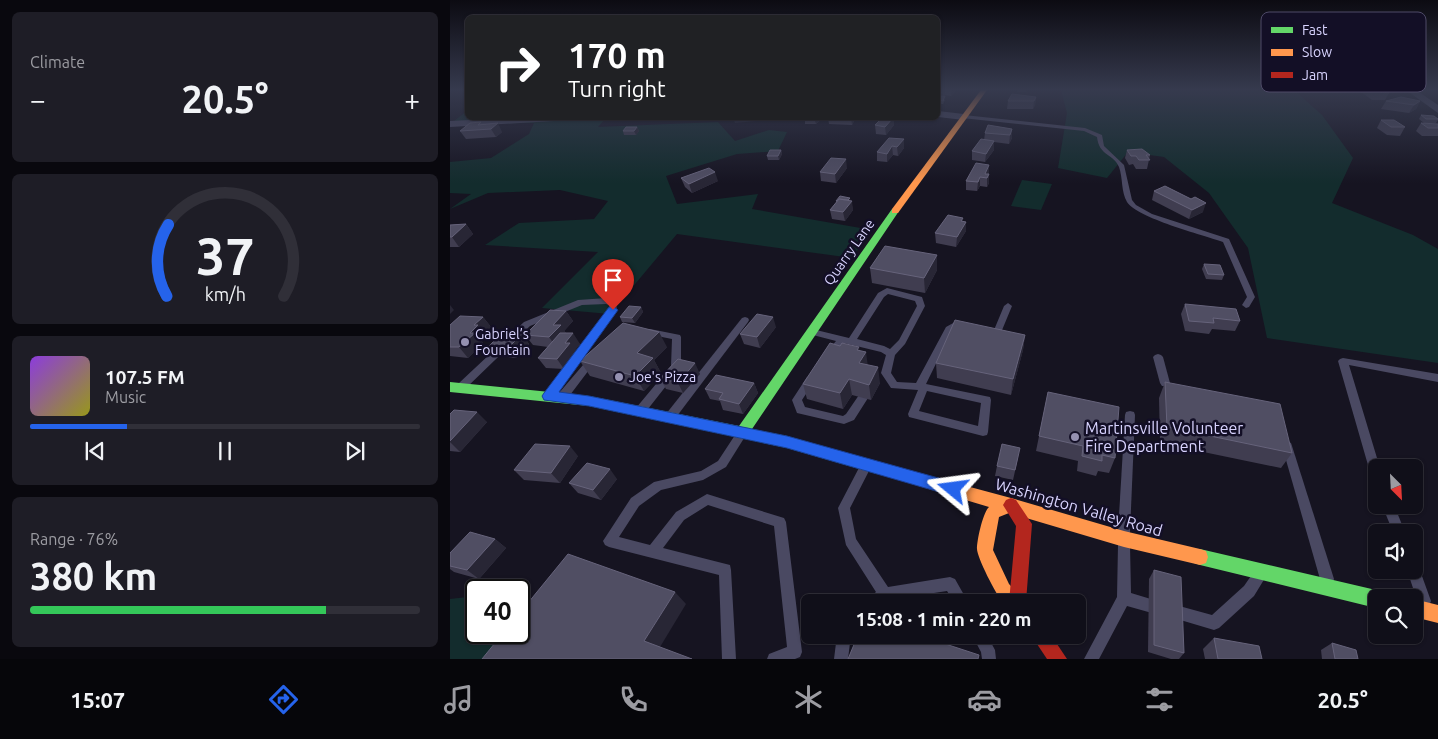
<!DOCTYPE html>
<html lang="en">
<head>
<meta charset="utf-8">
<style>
  body { margin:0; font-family:Ubuntu,sans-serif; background:#1e1d26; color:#f1f3f6; height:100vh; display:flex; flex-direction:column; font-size:19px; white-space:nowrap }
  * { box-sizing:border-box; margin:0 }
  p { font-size:16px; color:#9c9ca2 }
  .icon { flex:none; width:28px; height:28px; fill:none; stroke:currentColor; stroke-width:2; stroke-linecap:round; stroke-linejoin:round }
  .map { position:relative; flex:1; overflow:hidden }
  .side { display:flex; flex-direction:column; gap:12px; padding:12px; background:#09080e; width:450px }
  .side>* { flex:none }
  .top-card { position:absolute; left:15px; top:15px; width:475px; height:105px; border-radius:8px; box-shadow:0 1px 4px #0004,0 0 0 1px #302f38; background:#202124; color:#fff; overflow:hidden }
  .needle { width:32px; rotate:156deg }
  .controls { position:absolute; left:918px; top:459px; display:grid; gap:10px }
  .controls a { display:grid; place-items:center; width:55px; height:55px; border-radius:8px; background:#100f19; box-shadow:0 1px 4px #0004,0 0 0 1px #302f38; font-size:25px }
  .speed { position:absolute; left:15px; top:579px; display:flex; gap:10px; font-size:25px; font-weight:700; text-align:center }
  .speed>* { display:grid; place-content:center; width:65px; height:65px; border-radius:50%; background:#100f19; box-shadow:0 1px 4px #0004,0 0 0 1px #302f38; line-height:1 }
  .speed .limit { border:2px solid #111; border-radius:8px; background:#fff; color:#111 }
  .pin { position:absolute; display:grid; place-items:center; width:42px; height:42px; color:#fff; margin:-51px -21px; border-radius:50% 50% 50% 0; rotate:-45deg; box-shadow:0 0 5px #0007 }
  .pin .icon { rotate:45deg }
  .me { position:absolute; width:55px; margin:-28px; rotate:286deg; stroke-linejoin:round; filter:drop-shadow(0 0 4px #0008) }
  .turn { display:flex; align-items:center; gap:18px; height:105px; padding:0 20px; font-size:22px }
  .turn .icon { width:65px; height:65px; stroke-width:2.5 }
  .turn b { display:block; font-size:35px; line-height:42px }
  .big { font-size:38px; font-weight:600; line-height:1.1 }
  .side .card { flex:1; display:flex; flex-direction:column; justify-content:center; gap:8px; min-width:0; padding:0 18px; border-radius:8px; background:#1e1d26 }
  .side .dial { align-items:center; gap:0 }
  .dial svg { height:130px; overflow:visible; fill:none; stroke:#302f38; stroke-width:7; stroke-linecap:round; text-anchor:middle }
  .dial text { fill:#f1f3f6; stroke:none }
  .song { display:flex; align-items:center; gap:15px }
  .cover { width:60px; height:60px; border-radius:8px; background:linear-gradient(135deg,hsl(270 70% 55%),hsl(60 70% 35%)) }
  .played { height:5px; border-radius:2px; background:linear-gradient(90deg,#2563eb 25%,#302f38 25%) }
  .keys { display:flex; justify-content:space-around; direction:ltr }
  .heat { display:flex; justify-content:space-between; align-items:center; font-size:28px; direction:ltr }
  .charge { height:8px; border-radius:4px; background:linear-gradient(90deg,#34c759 76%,#302f38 0) }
  .trip { position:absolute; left:351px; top:594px; width:285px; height:50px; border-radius:8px; background:#100f19; box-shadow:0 1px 4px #0004,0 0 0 1px #302f38; font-weight:600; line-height:50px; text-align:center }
  .menu { display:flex; height:80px; justify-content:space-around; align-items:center; background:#06060a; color:#9c9ca2 }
  .menu .icon { width:35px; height:35px }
  .menu .active { color:#2563eb }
  .menu b { font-size:22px; color:#f1f3f6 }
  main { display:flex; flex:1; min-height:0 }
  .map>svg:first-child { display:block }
  .green { fill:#132c2d }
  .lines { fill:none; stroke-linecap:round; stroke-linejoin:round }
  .lane { fill:#4a4962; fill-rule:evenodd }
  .street { fill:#4a4962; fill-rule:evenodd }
  .fast { fill:#63d668; fill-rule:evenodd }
  .slow { fill:#ff974d; fill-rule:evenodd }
  .jam { fill:#b3261e; fill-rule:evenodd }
  .wall { fill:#403d50 }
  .shaded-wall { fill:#282635 }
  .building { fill:#504e63; stroke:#66637b }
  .route { fill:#2563eb; stroke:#184099 }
  .poi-dot { fill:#9591b1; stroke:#130f26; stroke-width:2 }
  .labels { text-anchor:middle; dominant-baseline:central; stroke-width:5; stroke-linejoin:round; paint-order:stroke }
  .street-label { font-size:14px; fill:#d9d4ff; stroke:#130f26 }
  .poi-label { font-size:14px; fill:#d9d4ff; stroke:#130f26; text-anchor:start }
  .near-poi-label { font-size:16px; fill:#d9d4ff; stroke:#130f26; text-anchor:start }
  .near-street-label { font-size:16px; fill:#d9d4ff; stroke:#130f26 }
  .key { fill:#130f26; stroke:#4e4a67; stroke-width:1 }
  .key-label { font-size:14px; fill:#d9d4ff }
</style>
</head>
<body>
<main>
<section class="side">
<div class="card"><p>Climate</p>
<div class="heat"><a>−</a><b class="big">20.5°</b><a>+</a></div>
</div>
<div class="card dial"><svg viewBox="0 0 100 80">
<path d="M14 69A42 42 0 1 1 86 69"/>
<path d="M14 69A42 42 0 0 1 15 25" stroke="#2563eb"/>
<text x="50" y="56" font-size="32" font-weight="700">37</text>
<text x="50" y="72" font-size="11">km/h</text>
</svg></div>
<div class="card">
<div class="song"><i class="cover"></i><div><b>107.5 FM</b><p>Music</p></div></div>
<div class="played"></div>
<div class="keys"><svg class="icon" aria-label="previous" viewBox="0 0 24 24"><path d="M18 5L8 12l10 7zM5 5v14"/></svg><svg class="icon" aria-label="pause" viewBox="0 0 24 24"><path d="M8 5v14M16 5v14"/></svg><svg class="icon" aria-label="next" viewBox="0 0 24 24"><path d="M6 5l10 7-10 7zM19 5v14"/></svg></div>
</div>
<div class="card"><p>Range · 76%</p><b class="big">380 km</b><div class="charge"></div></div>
</section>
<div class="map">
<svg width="988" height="659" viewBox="0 0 988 659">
  <rect width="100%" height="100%" fill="#161421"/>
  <g class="green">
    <polygon points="611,90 844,90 872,115 903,158 882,203 963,235 988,249 988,363 817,338 798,248 759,193 714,157 678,152 657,178 608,168 617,113"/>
    <polygon points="17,111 18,118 156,118 148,127 268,122 285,141 319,130 337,132 328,151 287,154 216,176 227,204 308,194 302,209 422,230 402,258 227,234 160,314 92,308 148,252 35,245 69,223 144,219 158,201 110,190 38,193 0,209 21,194 0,193 0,162 41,158 79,134 84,123 0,124"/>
    <polygon points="572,180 602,184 591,210 561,206"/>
    <polygon points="69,589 105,659 0,659 0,599 26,596 26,632 69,632 69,590 64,590"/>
  </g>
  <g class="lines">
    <g class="lane">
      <path d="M514,115L635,128L652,135L654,146L674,165L682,200L686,205L702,214L779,239L805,297L799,307L796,308L792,305L797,297L773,242C753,235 687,218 677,202C671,192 673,178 669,167C664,154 649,156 647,137L634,131L512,118L511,117Z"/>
      <path d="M437,288L472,297L475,306L455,344L445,355L441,373L447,382L466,383L496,327L505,322L515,325L516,327L515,329L512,330L506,328L502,331L476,384L540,397L541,400L538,432L537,435L533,436L459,417L458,414L468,390L441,388L431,373L436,355L431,352L394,343C389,348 385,359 377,356L375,354L386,341L359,334L358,332L362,329L399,338L428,293ZM438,294L465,301L467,306L449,340L440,349L434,346L407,339L434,297ZM477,391L531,403L528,426L469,411Z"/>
      <polygon points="157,298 166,302 167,310 103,399 99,400 95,399 94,396 159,310 159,305 156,304 132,305 80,326 15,389 9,389 7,386 9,383 74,322 128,300"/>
      <polygon points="558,303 562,306 550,335 547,336 537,334 536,332 537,330 544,330 554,306"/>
      <polygon points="295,317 298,318 299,320 298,322 224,420 220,421 216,420 215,417 216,414 292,318"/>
      <polygon points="200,329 230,335 231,337 231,367 194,414 190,415 186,414 185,411 186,408 221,366 222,339 197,334 196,332 197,330"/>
      <polygon points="708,354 711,355 713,357 720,383 718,386 712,386 710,383 703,357 705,355"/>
      <polygon points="142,357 145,358 147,360 145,362 117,399 113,400 109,399 108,396 109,393 139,358"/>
      <polygon points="893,358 988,374 988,382 899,365 930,468 926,468 926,477 922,475 920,472 888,361 890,359"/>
      <polygon points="360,376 363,377 365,380 352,400 355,407 393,416 396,414 409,395 413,394 417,395 418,398 404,420 394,424 347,413 342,400 357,377"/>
      <polygon points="680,411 684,412 685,415 680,532 678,536 674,538 670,536 668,532 675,415 676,412"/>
      <polygon points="291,431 295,432 296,435 276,467 253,480 211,490 189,506 169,537 200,545 226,512 257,494 334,518 336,522 352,652 350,657 345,659 317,659 319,654 337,647 324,526 258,505 234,520 213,548 280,565 281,570 286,659 272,659 269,575 159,547 155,545 153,541 181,498 204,482 251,471 268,461 287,432"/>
      <polygon points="837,441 841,443 842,446 884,579 882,584 877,586 872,584 870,579 832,446 833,443"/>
      <polygon points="415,462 419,464 421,467 400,508 406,539 438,587 500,577 505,579 518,602 504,602 497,591 438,600 435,602 418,602 420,597 426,592 396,545 388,508 411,464"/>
      <polygon points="932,505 944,505 955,532 943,532"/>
      <polygon points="674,539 678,541 680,545 681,593 714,603 716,608 714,613 709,615 677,606 649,659 634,659 667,597 668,545 670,541"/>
      <polygon points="964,564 968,565 981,601 979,606 974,608 969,606 957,570 964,570"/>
      <polygon points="808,571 813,573 815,578 804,596 769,628 764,630 717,616 715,611 717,606 722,604 762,615 794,586 803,573"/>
      <polygon points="387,635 401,635 398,659 384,659"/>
      <polygon points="522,635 537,635 545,650 546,659 532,659 531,652"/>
    </g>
    <g class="street">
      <polygon points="956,90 966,90 988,105 988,113"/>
      <polygon points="488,111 514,114 519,117 514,120 488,117"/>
      <polygon points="60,118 109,118 104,121 0,127 0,121"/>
    </g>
    <g class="fast">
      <polygon points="445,208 449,211 302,429 337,436 427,462 432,464 434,468 432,472 427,474 337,448 139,406 0,392 0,382 139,396 289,426 442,209"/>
      <polygon points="750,549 926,590 932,593 934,598 926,598 926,608 750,565 744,563 742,557 744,551"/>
    </g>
    <g class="slow">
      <polygon points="531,90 537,90 448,213 442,213 442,209"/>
      <path d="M427,462L561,498L674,531L750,549L756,551L758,557L756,563L750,565L674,547L559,513L549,517L543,550L559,584L570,596L573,602H553C546,595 527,557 527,549C527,540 533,512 539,507L422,472L420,468L422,464Z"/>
      <polygon points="964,599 988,605 988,623 964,617"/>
    </g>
    <g class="jam">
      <polygon points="561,498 566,500 582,524 576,602 559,602 566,526 553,505 556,500"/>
      <polygon points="581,635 601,635 617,659 597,659"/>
    </g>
  </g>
  <g class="wall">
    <polygon points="488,90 505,90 505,92 501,96 488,94"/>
    <polygon points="568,90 577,90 576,92 567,92"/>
    <polygon points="912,90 936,90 939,93 935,100 922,100 911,92"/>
    <polygon points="488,96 495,100 493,104 488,104"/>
    <polygon points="586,97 585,105 583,109 557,109 558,101"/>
    <polygon points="936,101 970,101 966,109 959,113 931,109"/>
    <polygon points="971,115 988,119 988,120 986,123 974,123 969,119"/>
    <polygon points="174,118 189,118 186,121 176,121"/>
    <polygon points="350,118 373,118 366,124 355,124 355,120 351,120"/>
    <polygon points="378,118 405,118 405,119 402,125 379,124"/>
    <polygon points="432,118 444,118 444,125 436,135 426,134 425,125"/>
    <polygon points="931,120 955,127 950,136 937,135 927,128"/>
    <polygon points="971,123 988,124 988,136 972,136 966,131"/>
    <polygon points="32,124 52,132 46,137 16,139 10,131"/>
    <polygon points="187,127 189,131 186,135 174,135 173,131"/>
    <polygon points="562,129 562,138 559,144 544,142 544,150 535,162 522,160 522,151 534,140 535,133"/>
    <polygon points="454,139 454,148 448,156 443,155 437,162 427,161 427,152"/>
    <polygon points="331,150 332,154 329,160 318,160 317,156"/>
    <polygon points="677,150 700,155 697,169 686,169 683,164 679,165 675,158"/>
    <polygon points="397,168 386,183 371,181 370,172"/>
    <polygon points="539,174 539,183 537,187 530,186 527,191 516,190 516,181"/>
    <polygon points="231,178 268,181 242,193 235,187"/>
    <polygon points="704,191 741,199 753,212 739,219 702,200"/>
    <polygon points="386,201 401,201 403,210 395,221 382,219 380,210 386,203"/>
    <polygon points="513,221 516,222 516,231 506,247 486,243 485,233"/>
    <polygon points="16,224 23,234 9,247 0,247 0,225"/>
    <polygon points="754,264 774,275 772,280 756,279 752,269"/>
    <polygon points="420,268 487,270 475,293 422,283"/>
    <polygon points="735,304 790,321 785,331 762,329 759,334 735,331 731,314"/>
    <polygon points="191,307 193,312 185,323 172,322 170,317"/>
    <polygon points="116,311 123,321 114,331 116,333 130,344 125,350 127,354 114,369 96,368 88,358 98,347 83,345 75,335"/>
    <polygon points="33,317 41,327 34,333 36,335 31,340 33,343 18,358 0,356 0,325"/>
    <polygon points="326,327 310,348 294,344 290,334"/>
    <polygon points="72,334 79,344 66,358 47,356 39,346"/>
    <polygon points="575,335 573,350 561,395 487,378 486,363"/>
    <polygon points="217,347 204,360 211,373 194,391 140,376 130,361"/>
    <polygon points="409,350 417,365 430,383 421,400 402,395 393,409 357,399 353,384"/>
    <polygon points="250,374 233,393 216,389 210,378"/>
    <polygon points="715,382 842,453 831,468 710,443 709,398"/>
    <polygon points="304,383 308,393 293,414 273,410 270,401 260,399 255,389"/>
    <polygon points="598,392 665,458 659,473 648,471 646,476 627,471 628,461 586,451"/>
    <polygon points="0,414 37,422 10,452 0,451"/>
    <polygon points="128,456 110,483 74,480 64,470"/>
    <polygon points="568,458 563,480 545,476 547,466"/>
    <polygon points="167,479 151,500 128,493 119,483"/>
    <polygon points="45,539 56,548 29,579 4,572 0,569 0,553"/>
    <polygon points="704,570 734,653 729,659 721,659 698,652 699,579"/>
    <polygon points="764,638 812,659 755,659 753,649"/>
    <polygon points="882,643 908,659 872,659 871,650"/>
  </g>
  <g class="shaded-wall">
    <polygon points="501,90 505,90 505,92 501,96"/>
    <polygon points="586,97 585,105 583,109 584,101"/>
    <polygon points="970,101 966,109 959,113 964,105"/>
    <polygon points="283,118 317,118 316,120 285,123"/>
    <polygon points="364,118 373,118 366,124"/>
    <polygon points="401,118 405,118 405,119 402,125"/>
    <polygon points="443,118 444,118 444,125 436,135 435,127"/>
    <polygon points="48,123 52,132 46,137 41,129"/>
    <polygon points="187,127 189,131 186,135 184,131"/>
    <polygon points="562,129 562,138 559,144 560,135"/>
    <polygon points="454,139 454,148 448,156 447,147"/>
    <polygon points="544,141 544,150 535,162 536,154"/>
    <polygon points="442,146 443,155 437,162 437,154"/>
    <polygon points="331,150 332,154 329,160 328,156"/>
    <polygon points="396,159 397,168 386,183 385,174"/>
    <polygon points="539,165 539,174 535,174"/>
    <polygon points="265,172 268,181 242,193 239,184"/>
    <polygon points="539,174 539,183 537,187 537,178"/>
    <polygon points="530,177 530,186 527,191 528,182"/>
    <polygon points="400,198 401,202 402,201 403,210 395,221 393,212 396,203"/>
    <polygon points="756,203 753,212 739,219 742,210"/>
    <polygon points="513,218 512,227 516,222 516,231 506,247 507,237 511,221"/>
    <polygon points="16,224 23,234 9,247 2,237"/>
    <polygon points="487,255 487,270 475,293 474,278"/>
    <polygon points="0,305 4,310 0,314"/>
    <polygon points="191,307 193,312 185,323 182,318"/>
    <polygon points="116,311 123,321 114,331 118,336 107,348 99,337 103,325"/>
    <polygon points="33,317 41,327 34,333 36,335 31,340 33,343 18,358 9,347 24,325"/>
    <polygon points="323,317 326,327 310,348 307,337"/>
    <polygon points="209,332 217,347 204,360 211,373 194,391 185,376 187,353"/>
    <polygon points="123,333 130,344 125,350 127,354 114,369 107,359 115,343"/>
    <polygon points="72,334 79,344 66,358 58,348"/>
    <polygon points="575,335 573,350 561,395 563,379"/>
    <polygon points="409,347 411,360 416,352 418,367 412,378 407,350"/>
    <polygon points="245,363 250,374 233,393 228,383"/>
    <polygon points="428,367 430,383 421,400 419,385"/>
    <polygon points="399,379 402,395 393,409 390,393"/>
    <polygon points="304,383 308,393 293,414 289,404"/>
    <polygon points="27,412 37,422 10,452 0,442 0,441"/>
    <polygon points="120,446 128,456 110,483 101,473"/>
    <polygon points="160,469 167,479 151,500 143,490"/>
    <polygon points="45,539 56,548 29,579 17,570"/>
    <polygon points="225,592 236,604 207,652 194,641"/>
  </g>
  <g class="building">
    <polygon points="923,90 936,90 939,93 926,92"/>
    <polygon points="562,94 586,97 584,101 558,101"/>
    <polygon points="488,96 495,96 493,101 488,100"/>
    <polygon points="951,97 970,101 964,105 936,101"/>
    <polygon points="971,115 984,116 988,119 976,119"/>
    <polygon points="432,118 443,118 435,127 425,125"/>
    <polygon points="931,120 944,120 955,127 941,127"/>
    <polygon points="31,122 28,125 48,123 41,129 10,131 20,123"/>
    <polygon points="971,123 988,124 988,128 978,128"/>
    <polygon points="538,125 562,129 560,135 535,133"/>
    <polygon points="176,127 187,127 184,131 173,131"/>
    <polygon points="439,138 454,139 447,147 442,146 437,154 427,152"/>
    <polygon points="531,139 544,141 536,154 522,151"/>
    <polygon points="692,149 700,155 696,155 700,160 689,160 686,156 681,156 677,150"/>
    <polygon points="320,150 331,150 328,156 317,156"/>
    <polygon points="381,158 396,159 385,174 370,172"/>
    <polygon points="526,163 539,165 535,174 539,174 537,178 530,177 528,182 516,181"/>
    <polygon points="259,168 265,172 239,184 231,178"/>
    <polygon points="715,186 741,199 745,197 756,203 742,210 704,191"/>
    <polygon points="390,196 400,198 398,200 389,199 388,201 386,201"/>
    <polygon points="389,199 402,201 393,212 380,210"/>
    <polygon points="498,215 513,218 511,221 516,222 507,237 485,233"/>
    <polygon points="16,224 2,237 0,237 0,225"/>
    <polygon points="435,246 487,255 474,278 420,268"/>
    <polygon points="754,264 770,265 774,275 758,274"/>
    <polygon points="735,304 786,309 790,321 763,318 764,323 739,321"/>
    <polygon points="179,306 191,307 182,318 170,317"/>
    <polygon points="100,310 116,311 103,325 111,325 99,337 75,335"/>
    <polygon points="307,314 323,317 307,337 290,334"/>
    <polygon points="10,316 33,317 24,325 28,325 20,333 25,333 9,347 0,347 0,325"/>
    <polygon points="505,320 575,335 563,379 486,363"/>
    <polygon points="173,323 209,332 187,353 203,358 185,376 130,361"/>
    <polygon points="53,332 72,334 58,348 39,346"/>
    <polygon points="110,333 123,333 115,343 120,343 107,359 88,358"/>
    <polygon points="380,343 390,346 392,343 409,347 407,350 416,352 409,363 428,367 419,385 399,379 390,393 353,384"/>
    <polygon points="228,359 245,363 228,383 210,378"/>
    <polygon points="266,375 304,383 289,404 269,399 273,393 255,389"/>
    <polygon points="715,382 830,404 842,453 717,427"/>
    <polygon points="598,392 669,407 665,458 652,455 652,461 632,456 633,446 589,436"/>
    <polygon points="4,410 27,412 0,441 0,414"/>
    <polygon points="85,444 120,446 101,473 64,470"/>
    <polygon points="552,444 570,448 565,470 547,466"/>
    <polygon points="137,463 160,469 143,490 119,483"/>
    <polygon points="20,532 45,539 17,570 0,566 0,553"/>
    <polygon points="118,554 225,592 194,641 242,659 32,659 54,632 69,632 69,614"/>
    <polygon points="704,570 731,577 734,653 704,645"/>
    <polygon points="408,635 468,635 529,655 528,659 398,659"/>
    <polygon points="764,638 809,646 812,659 768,659"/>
    <polygon points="882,643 906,650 908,659 885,659"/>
  </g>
  <linearGradient id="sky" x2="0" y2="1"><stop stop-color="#0c0b12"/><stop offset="0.49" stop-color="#363a4e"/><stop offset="1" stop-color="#363a4e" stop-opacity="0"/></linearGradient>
  <rect width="988" height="183" fill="url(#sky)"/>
  <polygon class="route" points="163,306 168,310 109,392 139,396 337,436 503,482 509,484 511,489 509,494 503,496 337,448 139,406 94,400 92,396 94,393 159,307"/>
  <g class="poi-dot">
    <circle cx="15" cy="342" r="5"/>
    <circle cx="169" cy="377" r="5"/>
    <circle cx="625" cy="437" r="5"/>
  </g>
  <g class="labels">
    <g class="street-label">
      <text transform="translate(399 252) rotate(-55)">Quarry Lane</text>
    </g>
    <g class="poi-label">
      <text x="25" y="334">Gabriel’s<tspan x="25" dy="16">Fountain</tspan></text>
      <text x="179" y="377">Joe's Pizza</text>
    </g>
    <g class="near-poi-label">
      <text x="635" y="428">Martinsville Volunteer<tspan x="635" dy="18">Fire Department</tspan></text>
    </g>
    <g class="near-street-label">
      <text transform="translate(629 507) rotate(16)">Washington Valley Road</text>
    </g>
  </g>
  <rect x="811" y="12" width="165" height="80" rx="8" class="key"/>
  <rect x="821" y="27" width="22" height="6" fill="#63d668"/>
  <rect x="821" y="49" width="22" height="7" fill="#ff974d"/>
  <rect x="821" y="72" width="22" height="6" fill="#b3261e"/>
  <g class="key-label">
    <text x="852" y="35">Fast</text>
    <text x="852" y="57">Slow</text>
    <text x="852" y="80">Jam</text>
  </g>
</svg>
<div class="controls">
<a><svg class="needle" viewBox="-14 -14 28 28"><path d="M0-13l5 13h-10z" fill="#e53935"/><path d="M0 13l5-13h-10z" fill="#9c9ca2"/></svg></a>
<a><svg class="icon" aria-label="sound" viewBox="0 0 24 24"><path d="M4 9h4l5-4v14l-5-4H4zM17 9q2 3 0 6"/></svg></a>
<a><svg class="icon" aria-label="search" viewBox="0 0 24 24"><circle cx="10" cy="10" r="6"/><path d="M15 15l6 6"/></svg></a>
</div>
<div class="speed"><div class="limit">40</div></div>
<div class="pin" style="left:163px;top:310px;background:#d93025"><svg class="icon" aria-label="arrive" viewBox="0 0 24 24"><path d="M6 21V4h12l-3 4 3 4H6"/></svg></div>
<svg class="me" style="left:503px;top:489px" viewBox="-20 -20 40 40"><path d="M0-17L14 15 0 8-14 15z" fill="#2563eb" stroke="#fff" stroke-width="4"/></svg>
<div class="trip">15:08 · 1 min · 220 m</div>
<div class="top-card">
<div class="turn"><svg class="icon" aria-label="right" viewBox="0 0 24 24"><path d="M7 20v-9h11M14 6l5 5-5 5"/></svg><div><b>170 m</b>Turn right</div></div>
</div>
</div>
</main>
<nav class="menu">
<b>15:07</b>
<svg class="icon active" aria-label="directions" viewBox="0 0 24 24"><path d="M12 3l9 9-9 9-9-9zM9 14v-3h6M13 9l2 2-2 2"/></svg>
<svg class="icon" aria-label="music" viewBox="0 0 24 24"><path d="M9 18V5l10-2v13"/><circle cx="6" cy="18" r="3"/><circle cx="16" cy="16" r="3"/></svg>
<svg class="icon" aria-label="phone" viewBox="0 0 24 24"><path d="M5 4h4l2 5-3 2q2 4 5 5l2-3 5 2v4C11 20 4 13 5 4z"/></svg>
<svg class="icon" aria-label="climate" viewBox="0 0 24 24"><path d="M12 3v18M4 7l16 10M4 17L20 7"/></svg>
<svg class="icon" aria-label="car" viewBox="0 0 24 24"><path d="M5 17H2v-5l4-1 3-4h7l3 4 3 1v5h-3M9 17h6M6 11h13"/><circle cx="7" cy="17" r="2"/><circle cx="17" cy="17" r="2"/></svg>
<svg class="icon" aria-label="filters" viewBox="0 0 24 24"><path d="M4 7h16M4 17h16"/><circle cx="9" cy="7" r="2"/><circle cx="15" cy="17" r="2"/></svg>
<b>20.5°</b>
</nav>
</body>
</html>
